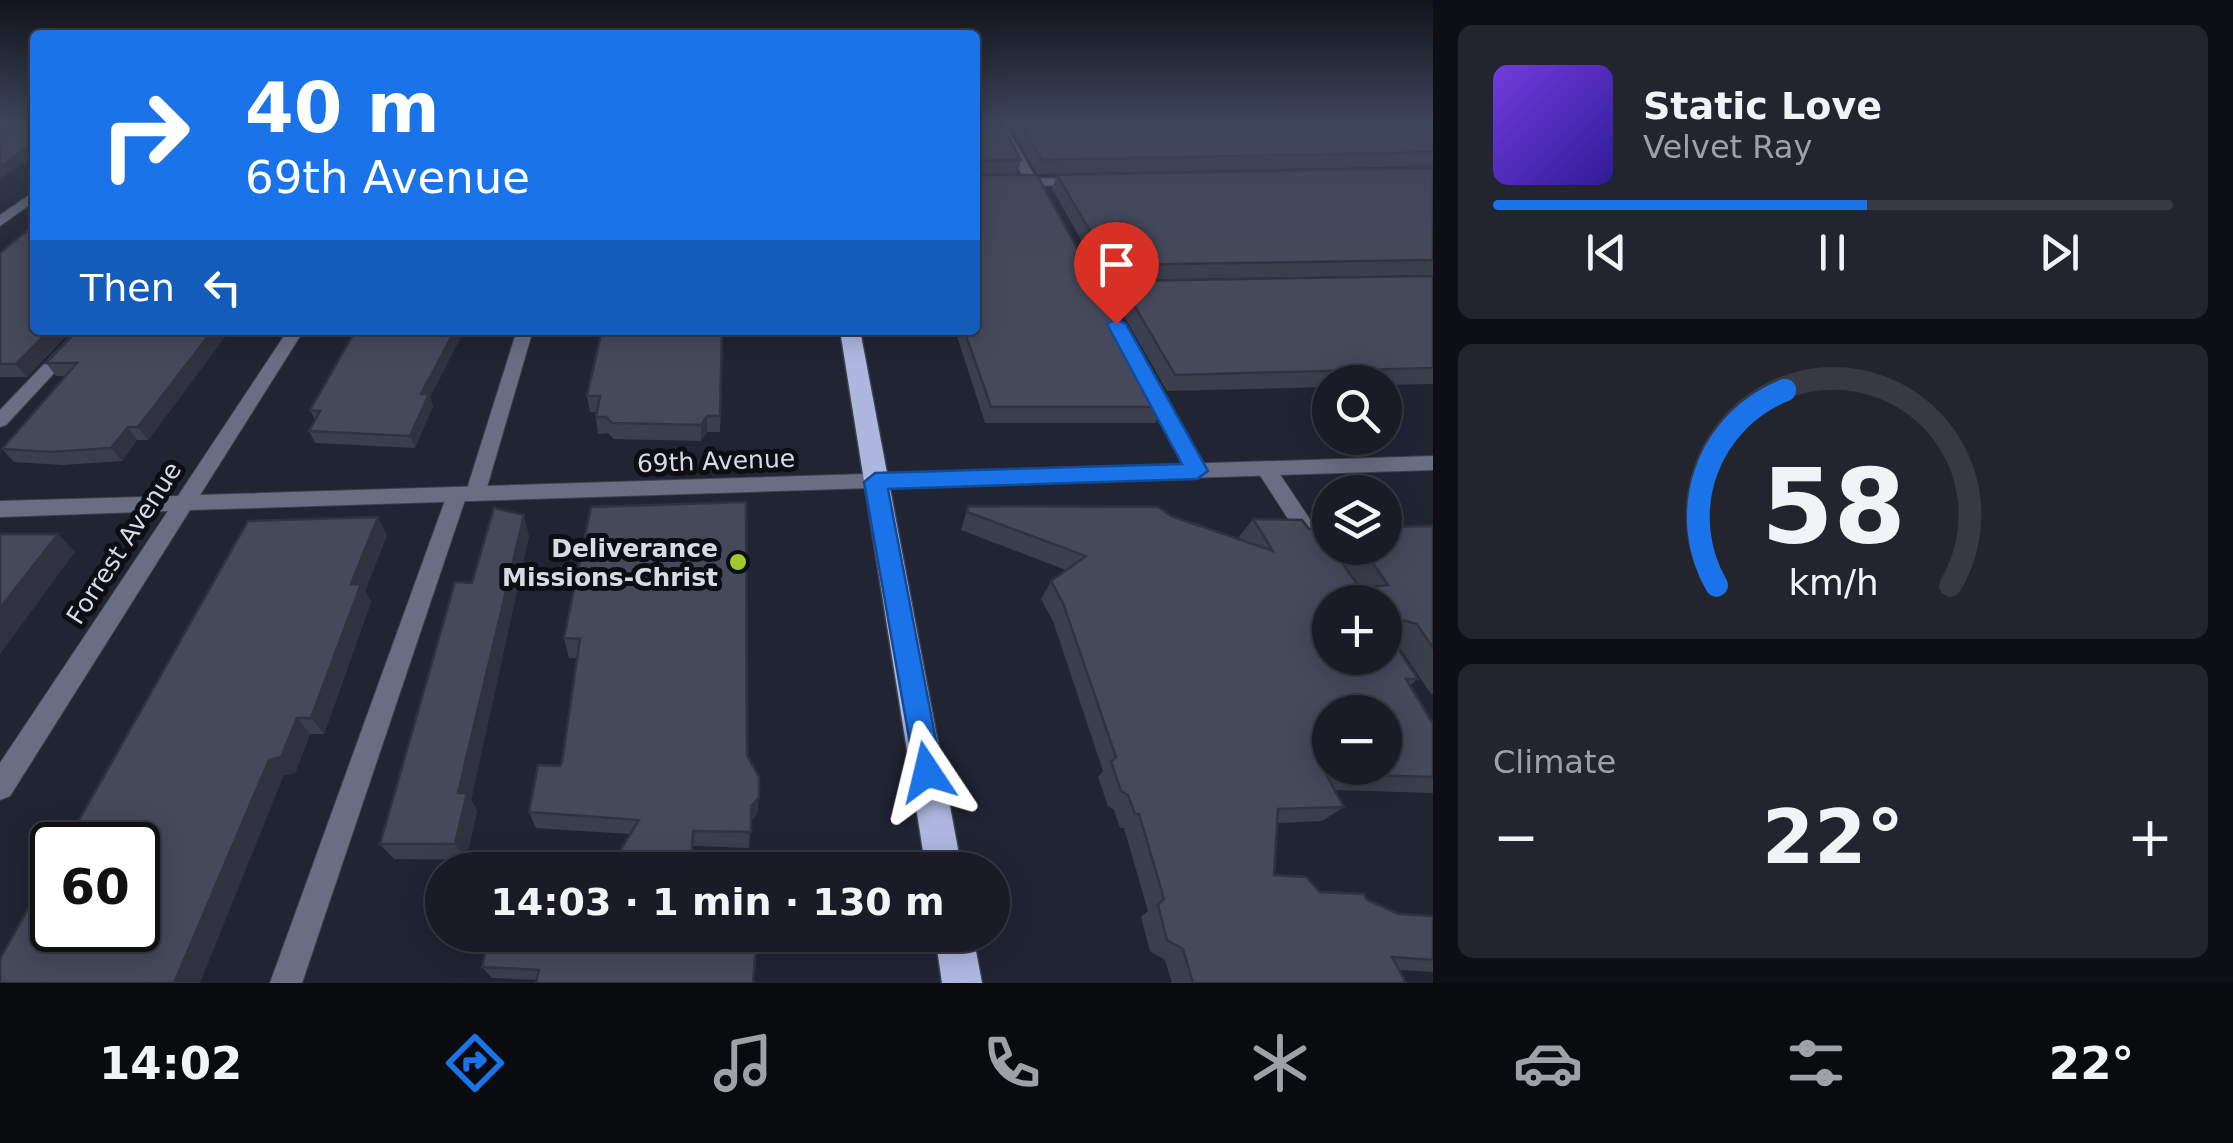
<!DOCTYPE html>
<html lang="en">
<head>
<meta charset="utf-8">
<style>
  body { margin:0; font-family:"DejaVu Sans",sans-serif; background:#22242e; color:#f1f3f6; height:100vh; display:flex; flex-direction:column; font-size:38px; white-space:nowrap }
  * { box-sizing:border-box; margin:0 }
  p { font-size:32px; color:#9fa1a7 }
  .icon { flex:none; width:55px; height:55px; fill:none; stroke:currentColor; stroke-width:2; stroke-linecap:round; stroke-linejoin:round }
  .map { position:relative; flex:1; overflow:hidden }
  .sheet { display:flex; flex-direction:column; gap:25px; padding:25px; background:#0e0f15; width:800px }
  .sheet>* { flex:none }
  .top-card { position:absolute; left:30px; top:30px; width:950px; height:305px; border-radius:10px; box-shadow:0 5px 25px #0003,0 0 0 2px #373943; background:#1a73e8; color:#fff; overflow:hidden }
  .controls { position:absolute; left:1312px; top:365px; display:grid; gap:20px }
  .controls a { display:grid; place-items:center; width:90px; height:90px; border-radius:50%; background:#191b26; box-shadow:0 5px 25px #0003,0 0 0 2px #373943; font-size:50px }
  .speed { position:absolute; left:30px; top:822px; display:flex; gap:20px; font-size:50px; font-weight:700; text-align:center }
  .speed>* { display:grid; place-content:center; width:130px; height:130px; border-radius:50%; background:#191b26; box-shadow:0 5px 25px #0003,0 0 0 2px #373943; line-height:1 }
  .speed .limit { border:5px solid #111; border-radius:15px; background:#fff; color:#111 }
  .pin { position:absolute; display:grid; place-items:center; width:85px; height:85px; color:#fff; margin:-102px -42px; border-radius:50% 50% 50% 0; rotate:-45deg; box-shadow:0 0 10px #0007 }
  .pin .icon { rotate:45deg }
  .me { position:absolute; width:110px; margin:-55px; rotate:350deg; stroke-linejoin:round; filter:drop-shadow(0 0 8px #0008) }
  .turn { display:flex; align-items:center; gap:35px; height:210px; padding:0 50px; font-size:45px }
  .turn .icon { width:130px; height:130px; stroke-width:2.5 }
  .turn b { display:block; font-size:70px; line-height:85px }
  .then { display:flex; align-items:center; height:95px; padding:0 50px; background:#0003; gap:20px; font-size:38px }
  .big { font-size:75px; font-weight:700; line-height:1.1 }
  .sheet .card { flex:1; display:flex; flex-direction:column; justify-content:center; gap:15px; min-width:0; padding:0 35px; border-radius:15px; background:#22242e }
  .sheet .dial { align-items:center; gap:0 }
  .dial svg { height:260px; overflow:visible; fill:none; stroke:#373943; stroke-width:7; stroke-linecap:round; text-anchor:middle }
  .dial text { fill:#f1f3f6; stroke:none }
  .song { display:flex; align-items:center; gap:30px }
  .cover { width:120px; height:120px; border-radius:15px; background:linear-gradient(135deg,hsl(260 70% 55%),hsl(250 70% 35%)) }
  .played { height:10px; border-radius:5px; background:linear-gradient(90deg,#1a73e8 55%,#373943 55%) }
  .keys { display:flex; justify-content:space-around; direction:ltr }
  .heat { display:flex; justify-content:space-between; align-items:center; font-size:55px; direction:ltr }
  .trip { position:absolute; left:425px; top:852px; width:585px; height:100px; border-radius:50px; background:#191b26; box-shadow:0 5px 25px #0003,0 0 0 2px #373943; font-weight:700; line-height:100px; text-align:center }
  .menu { display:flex; height:160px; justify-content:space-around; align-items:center; background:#0a0b0f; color:#9fa1a7 }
  .menu .icon { width:70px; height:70px }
  .menu .on { color:#1a73e8 }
  .menu b { font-size:45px; color:#f1f3f6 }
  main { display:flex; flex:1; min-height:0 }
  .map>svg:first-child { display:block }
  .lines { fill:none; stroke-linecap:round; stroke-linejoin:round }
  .service-casing { stroke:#3e414f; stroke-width:2 }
  .minor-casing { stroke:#3e414f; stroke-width:2 }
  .primary-casing { stroke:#3e414f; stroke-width:3 }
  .service { fill:#696e82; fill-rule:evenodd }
  .minor { fill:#696e82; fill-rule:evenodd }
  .primary { fill:#adb7e0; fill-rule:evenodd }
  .wall { fill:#3b3f4d }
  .shaded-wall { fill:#30333f }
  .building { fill:#45495a; stroke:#30333f; stroke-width:2.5; fill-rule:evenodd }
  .route { fill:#1a73e8; stroke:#114b97; stroke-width:2.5 }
  .poi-dot { fill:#a0c92b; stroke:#0c0e14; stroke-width:4 }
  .labels { text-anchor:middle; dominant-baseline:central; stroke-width:10; stroke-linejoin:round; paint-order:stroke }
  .street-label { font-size:25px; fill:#d8dbe5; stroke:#0c0e14 }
  .poi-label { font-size:25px; font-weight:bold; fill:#d8dbe5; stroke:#0c0e14; text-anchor:end }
</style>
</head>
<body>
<main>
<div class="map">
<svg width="1433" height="983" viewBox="0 0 1433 983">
  <rect width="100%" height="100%" fill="#212433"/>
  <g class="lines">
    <g class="service-casing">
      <g id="service">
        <polygon points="991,121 1003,121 1038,182 1036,185 1028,185"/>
        <polygon points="1140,283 1148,288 1145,291 1097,294 1089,289 1097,284"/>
        <polygon points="77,330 94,330 6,425 0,427 0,410"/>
        <polygon points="517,330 533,330 485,494 475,501 466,497 302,983 270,983 447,495 457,488 466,492"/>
        <polygon points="1150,379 1159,385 1207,471 1204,476 1190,476 1187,471 1141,385"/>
        <polygon points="1266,462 1273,464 1325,542 1321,548 1307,548 1256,469"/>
      </g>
    </g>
    <g class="minor-casing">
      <g id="minor">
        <polygon points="1087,178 1089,181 1083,185 975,187 975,179"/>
        <polygon points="35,191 35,201 0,226 0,215"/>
        <polygon points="288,330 304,330 200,495 1433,456 1433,470 190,510 10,796 0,800 0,763 168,511 0,517 0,501 178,496"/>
      </g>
    </g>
    <g class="primary-casing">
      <g id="primary">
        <polygon points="840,330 860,330 962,870 926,870"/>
        <polygon points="935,935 973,935 982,983 942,983"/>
      </g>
    </g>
    <use href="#service" class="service"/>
    <use href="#minor" class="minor"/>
    <use href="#primary" class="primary"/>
  </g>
  <g class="wall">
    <polygon points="975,121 1021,160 1017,174 976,175 1164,407 1155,423 985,423 955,330 975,330"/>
    <polygon points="1007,121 1433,121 1433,166 1037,174"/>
    <polygon points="1433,168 1433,275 1104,280 1052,189 1057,175"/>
    <polygon points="0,253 35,330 72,330 27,377 0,377"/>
    <polygon points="1433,276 1433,384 1385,385 1385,382 1330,382 1330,387 1167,391 1113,297 1120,281"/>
    <polygon points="78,330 230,330 148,440 137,440 122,461 63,465 14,462 2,449 65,376 56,376 46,363"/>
    <polygon points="356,330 469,330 468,333 463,333 430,397 433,406 415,448 315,443 309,431 315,420 310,410"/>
    <polygon points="723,330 720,432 707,432 701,441 614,439 608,433 598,434 596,417 597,412 590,412 587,396"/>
    <polygon points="968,506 1171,516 1241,540 1239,537 1253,519 1309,529 1351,575 1333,548 1385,548 1433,526 1433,694 1431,694 1396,642 1394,643 1418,679 1410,685 1433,724 1433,793 1334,790 1344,807 1322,821 1278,823 1274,875 1320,892 1366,899 1398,914 1433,916 1433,972 1399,970 1406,983 1172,983 1165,960 1150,951 1141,917 1148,911 1124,828 1120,828 1114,810 1108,806 1098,777 1103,771 1053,621 1041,599 1051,581 1066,570 961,530"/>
    <polygon points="591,507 747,755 759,798 757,814 751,821 749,848 694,846 630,834 536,828 529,812 562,762 577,658 569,658 564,638"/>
    <polygon points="387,535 365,591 371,602 324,734 310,734 295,773 284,775 0,983"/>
    <polygon points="529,536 471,800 477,810 466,860 394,859 380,844 472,583"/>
    <polygon points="757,935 536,980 492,978 482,967"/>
  </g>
  <g class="shaded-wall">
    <polygon points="35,142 35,155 0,179 0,167"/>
    <polygon points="50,330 72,330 27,377 16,364"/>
    <polygon points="213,330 230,330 148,440 138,427"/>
    <polygon points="455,330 462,330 463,333 430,397 433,406 415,448 410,436 421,394"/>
    <polygon points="707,416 707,432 701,441 701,425"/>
    <polygon points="128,427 137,440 122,461 111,448"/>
    <polygon points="524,515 529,536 471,800 477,810 466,860 455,844 458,793"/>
    <polygon points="378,517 387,535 365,591 371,602 324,734 311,718 351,584"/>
    <polygon points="58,534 75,552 0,654 0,608"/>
    <polygon points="297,718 310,734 295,773 284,775 200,983 174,983 269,760"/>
    <polygon points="759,798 757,814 750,822 751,806"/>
  </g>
  <g class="building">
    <polygon points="0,121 35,121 35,142 0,167"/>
    <polygon points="975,121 1000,121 1021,160 978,161 976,175 1037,175 1164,407 991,407 964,330 975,330"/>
    <polygon points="1019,121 1433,121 1433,152 1042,160"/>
    <polygon points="1433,168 1433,260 1110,265 1057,175"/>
    <polygon points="35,224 35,330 50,330 16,364 0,364 0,253"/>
    <polygon points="1433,276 1433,368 1175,375 1120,281"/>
    <polygon points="78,330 213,330 138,427 128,427 111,448 51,452 2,449 77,363 46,363"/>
    <polygon points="356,330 455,330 421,394 429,394 410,436 309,431 320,411 310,410"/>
    <polygon points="602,330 722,330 720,416 707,416 701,425 612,423 606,417 596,417 600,396 587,396"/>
    <polygon points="746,502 747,755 759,777 759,798 751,806 751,832 693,831 691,870 608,870 639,820 529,812 538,765 560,766 562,762 580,639 564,638 591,507"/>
    <path d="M968,506L1158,507L1171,516L1273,551L1253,519L1302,520L1309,529H1318L1360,588L1388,585L1362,548H1385V527L1433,526V648L1417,624L1403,620L1401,637L1395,638L1394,643L1418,679H1406L1433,724V777L1326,774L1344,807L1278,809L1274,875L1306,877L1320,892L1364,894L1366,899L1398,914L1433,916V960L1392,957L1406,983H1193L1183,949L1167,940L1158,905L1164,899L1139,814H1135L1128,795L1121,791L1111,762L1116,757L1063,603L1051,581L1086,556L967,512ZM1330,602H1385V658H1330ZM1330,712H1385V768H1330Z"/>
    <polygon points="494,508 524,515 458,793 467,793 455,844 380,844 455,582 472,583"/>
    <polygon points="378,517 351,584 361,584 311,718 297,718 281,757 269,760 174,983 0,983 0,959 52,866 52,930 138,930 138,845 65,845 248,521"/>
    <polygon points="0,534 58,534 0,608"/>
    <polygon points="489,935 757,935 753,983 536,983 539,970 482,967"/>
  </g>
  <linearGradient id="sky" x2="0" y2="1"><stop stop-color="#12141c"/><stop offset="0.47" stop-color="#3d455b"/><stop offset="1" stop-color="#3d455b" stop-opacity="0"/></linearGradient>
  <rect width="1433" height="259" fill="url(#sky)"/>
  <polygon class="route" points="1116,319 1126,324 1208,471 1197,479 888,489 942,772 938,783 927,787 917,783 864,482 875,473 1182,464 1107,324"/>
  <circle class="poi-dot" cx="738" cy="562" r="10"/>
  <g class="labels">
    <g class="street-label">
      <text transform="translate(716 461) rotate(-2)">69th Avenue</text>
      <text transform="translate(124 543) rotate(-57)">Forrest Avenue</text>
    </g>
    <g class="poi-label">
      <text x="718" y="548">Deliverance<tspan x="718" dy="29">Missions-Christ</tspan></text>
    </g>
  </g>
</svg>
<div class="controls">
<a><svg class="icon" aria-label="search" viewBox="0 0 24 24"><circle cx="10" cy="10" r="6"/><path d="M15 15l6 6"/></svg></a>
<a><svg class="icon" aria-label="layers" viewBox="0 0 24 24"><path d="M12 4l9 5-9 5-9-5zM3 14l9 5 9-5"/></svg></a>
<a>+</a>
<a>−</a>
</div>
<div class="speed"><div class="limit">60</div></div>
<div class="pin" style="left:1116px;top:324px;background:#d93025"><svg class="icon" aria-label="arrive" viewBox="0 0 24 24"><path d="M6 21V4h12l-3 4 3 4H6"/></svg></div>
<svg class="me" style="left:927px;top:772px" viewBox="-20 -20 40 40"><path d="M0-17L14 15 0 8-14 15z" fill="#1a73e8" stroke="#fff" stroke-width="4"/></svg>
<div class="trip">14:03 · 1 min · 130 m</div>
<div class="top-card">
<div class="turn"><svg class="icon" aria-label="right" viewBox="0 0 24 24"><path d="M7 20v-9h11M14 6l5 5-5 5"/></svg><div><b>40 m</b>69th Avenue</div></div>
<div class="then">Then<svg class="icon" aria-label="left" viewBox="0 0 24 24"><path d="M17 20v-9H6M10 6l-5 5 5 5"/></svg></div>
</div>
</div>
<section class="sheet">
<div class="card">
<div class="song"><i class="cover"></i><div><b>Static Love</b><p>Velvet Ray</p></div></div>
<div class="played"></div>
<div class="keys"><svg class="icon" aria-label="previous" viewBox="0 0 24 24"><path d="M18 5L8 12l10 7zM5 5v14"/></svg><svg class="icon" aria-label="pause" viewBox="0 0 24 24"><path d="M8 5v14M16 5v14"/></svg><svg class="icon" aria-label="next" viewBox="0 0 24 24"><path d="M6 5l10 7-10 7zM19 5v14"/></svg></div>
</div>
<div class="card dial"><svg viewBox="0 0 100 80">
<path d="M14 69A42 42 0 1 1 86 69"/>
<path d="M14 69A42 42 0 0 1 35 9" stroke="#1a73e8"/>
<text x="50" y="56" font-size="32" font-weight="700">58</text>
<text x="50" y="72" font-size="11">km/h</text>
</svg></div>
<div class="card"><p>Climate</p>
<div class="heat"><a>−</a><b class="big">22°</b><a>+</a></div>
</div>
</section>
</main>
<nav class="menu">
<b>14:02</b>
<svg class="icon on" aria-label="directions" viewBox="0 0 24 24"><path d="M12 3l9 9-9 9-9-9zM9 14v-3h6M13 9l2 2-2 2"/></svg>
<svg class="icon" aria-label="music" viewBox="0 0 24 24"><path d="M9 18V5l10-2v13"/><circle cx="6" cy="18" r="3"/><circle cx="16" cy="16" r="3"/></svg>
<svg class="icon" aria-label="phone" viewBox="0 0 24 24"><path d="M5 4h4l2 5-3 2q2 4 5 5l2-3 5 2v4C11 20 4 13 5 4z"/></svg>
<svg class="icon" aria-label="climate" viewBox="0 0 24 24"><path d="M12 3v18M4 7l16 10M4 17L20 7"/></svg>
<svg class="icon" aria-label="car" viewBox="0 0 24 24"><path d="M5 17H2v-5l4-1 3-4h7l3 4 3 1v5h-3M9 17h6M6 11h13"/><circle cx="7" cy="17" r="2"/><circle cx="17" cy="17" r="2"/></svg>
<svg class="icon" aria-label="filters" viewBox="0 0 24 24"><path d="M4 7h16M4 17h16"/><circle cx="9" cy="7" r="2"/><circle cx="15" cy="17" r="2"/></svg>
<b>22°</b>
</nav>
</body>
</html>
